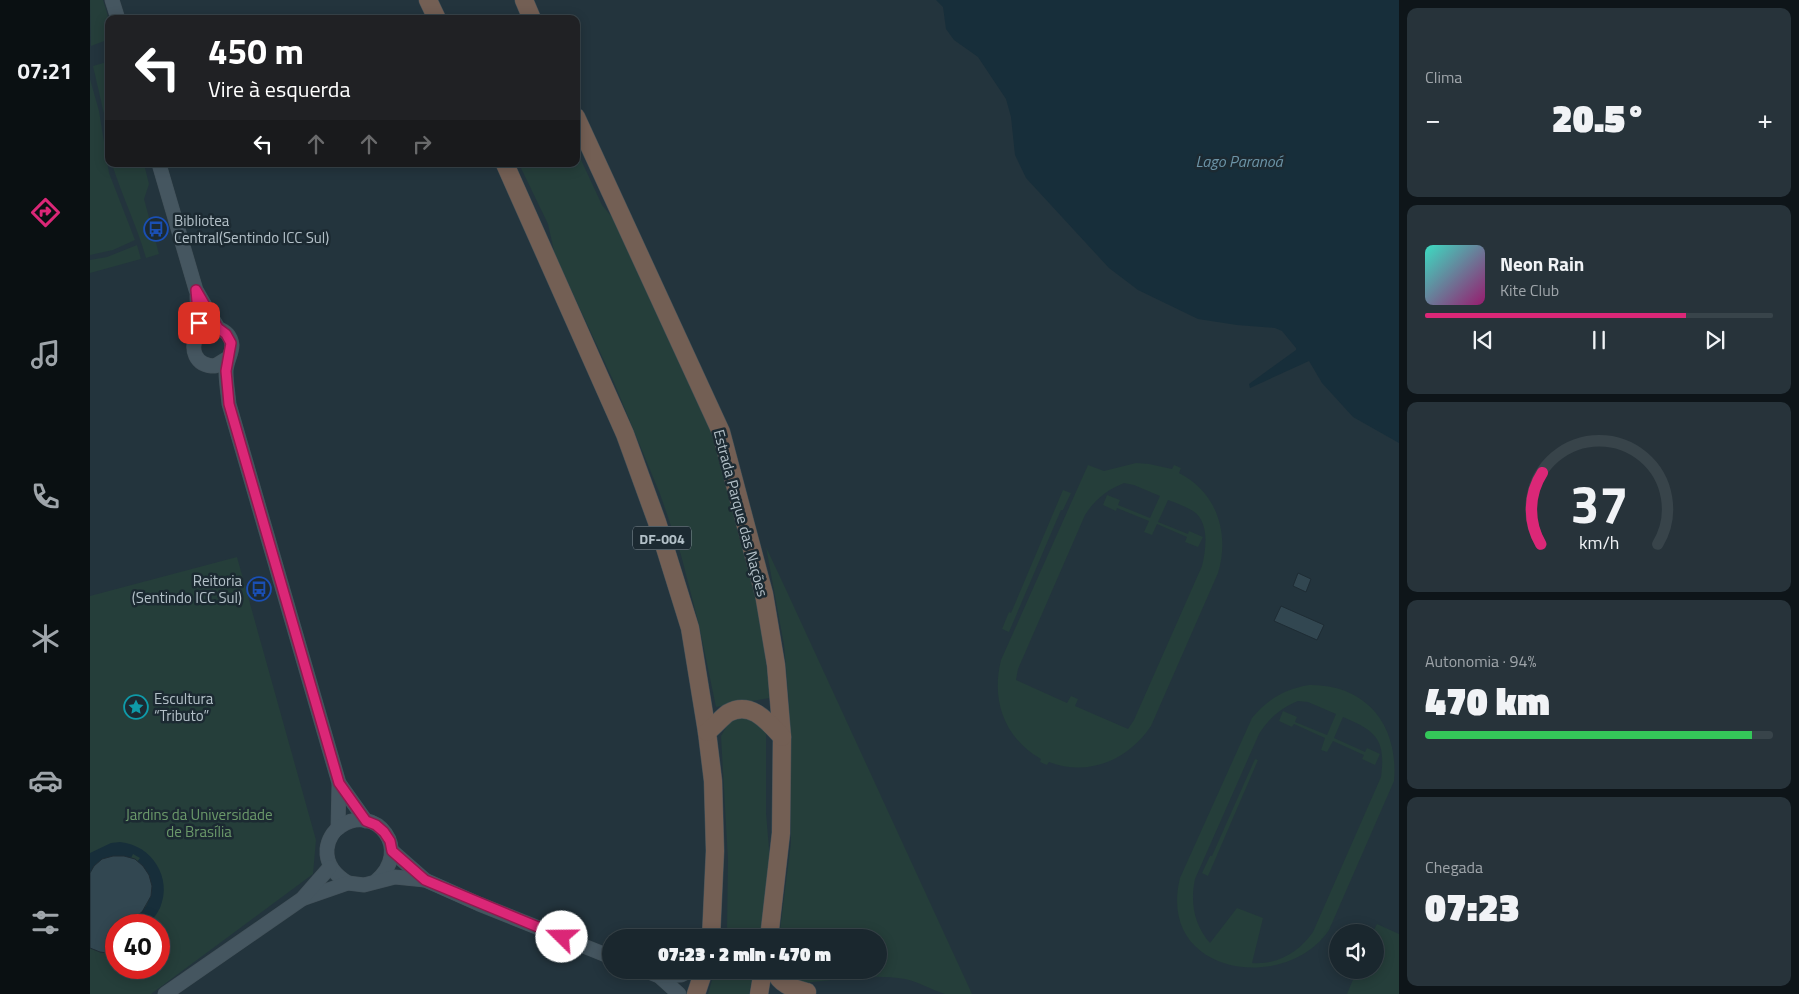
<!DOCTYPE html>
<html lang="pt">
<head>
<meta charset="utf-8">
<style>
  body { margin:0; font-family:"Titillium Web",sans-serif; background:#27333a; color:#f1f3f6; height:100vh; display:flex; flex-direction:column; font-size:19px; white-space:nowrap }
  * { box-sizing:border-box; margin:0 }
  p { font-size:16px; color:#9fa5aa }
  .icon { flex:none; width:28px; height:28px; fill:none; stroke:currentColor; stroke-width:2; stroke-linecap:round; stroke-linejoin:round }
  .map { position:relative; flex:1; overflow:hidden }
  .sheet { display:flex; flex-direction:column; gap:8px; padding:8px; background:#0e1519; width:400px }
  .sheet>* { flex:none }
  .banner { position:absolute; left:15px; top:15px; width:475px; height:152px; border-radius:10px; box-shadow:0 2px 12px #0003,0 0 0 1px #38444a; background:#202124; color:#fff; overflow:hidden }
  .fabs { position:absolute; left:1239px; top:924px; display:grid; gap:10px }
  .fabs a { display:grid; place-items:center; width:55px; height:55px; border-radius:50%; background:#1a272e; box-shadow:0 2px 12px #0003,0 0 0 1px #38444a; font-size:25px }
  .speed { position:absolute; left:15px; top:914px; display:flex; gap:10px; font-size:25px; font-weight:700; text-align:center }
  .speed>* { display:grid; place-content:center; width:65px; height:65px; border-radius:50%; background:#1a272e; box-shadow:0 2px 12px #0003,0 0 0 1px #38444a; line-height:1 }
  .speed .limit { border:8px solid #d22; background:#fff; color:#111 }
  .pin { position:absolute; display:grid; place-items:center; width:42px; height:42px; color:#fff; margin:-21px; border-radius:10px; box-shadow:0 2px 8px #0006 }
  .me { position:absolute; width:55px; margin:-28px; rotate:292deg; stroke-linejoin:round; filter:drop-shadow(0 0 4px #0008) }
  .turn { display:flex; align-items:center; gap:18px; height:105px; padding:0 20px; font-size:22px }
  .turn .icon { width:65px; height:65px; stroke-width:2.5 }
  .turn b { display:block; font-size:35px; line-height:42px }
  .lanes { display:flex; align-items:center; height:48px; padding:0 20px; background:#0003; justify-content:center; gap:25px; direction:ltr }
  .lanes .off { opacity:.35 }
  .big { font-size:38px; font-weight:800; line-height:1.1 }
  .sheet .tile { flex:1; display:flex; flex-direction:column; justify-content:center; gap:8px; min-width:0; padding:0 18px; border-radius:10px; background:#27333a }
  .sheet .dial { align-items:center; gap:0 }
  .dial svg { height:130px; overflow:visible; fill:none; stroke:#38444a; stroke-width:7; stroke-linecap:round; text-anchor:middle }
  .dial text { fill:#f1f3f6; stroke:none }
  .song { display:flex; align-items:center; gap:15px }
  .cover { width:60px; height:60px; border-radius:8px; background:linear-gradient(135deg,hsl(170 70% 55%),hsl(320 70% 35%)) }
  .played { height:5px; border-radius:2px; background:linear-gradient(90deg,#db2777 75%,#38444a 75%) }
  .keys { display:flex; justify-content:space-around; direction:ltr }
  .heat { display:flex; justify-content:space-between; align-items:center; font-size:28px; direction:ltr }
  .charge { height:8px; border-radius:4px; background:linear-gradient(90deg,#34c759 94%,#38444a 0) }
  .trip { position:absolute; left:512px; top:929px; width:285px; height:50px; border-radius:25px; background:#1a272e; box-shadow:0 2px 12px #0003,0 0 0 1px #38444a; font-weight:800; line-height:50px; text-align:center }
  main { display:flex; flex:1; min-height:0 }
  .tabs { display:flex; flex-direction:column; width:90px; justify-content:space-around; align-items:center; background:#0a1012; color:#9fa5aa }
  .tabs .icon { width:35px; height:35px }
  .tabs .selected { color:#db2777 }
  .tabs b { font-size:22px; color:#f1f3f6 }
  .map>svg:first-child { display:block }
  .green { fill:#253e3a; fill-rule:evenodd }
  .water { fill:#172e3a }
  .building { fill:#324751; stroke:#1e2c34 }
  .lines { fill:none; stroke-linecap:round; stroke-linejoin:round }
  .secondary-casing { stroke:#435159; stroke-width:15 }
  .highway-casing { stroke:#425058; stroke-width:19 }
  .secondary { stroke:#455660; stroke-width:14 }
  .highway { stroke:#735f54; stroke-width:18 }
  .route-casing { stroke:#8e194d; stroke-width:12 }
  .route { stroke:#db2777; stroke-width:9 }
  .labels { text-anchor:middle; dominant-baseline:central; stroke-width:5; stroke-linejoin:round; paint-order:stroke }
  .shield { fill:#1c2a32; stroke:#86939b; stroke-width:1 }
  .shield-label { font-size:14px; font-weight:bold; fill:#b3c0c8 }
  .poi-label { font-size:15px; fill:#b3c0c8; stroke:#1c2a32; text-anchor:start }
  .street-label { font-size:15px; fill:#b3c0c8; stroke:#1c2a32 }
  .park-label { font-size:15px; fill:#6b996a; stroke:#1c2a32 }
  .water-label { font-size:16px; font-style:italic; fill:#6c94a7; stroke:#1c2a32 }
</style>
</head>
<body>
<main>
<nav class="tabs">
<b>07:21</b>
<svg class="icon selected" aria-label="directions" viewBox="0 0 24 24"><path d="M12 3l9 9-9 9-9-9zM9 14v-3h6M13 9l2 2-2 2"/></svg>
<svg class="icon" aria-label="music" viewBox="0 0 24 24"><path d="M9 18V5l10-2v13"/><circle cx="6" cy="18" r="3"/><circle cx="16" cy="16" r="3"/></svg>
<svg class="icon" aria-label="phone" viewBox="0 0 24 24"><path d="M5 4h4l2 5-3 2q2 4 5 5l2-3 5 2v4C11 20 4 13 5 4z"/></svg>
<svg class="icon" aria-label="climate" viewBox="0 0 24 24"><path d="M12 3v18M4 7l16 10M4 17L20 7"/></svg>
<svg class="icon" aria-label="car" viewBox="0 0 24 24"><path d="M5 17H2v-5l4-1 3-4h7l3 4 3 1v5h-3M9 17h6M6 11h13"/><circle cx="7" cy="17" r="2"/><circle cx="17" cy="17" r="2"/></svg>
<svg class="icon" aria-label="filters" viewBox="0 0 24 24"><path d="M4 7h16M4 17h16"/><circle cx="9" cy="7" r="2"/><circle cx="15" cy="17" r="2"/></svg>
</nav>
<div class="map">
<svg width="1309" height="994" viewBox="0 0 1309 994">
  <rect width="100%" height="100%" fill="#23343d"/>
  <g class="green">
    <path d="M0,0H13C17,13 23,28 17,40L1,46Z"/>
    <polygon points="17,62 19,62 19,148 15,118 3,66"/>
    <polygon points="0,79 9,111 19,173 45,240 23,250 0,255"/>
    <path d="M486,149L512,205L527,223L617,420C650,510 671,603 680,698L626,707L609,625L591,555L570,494L523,380L465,255L458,224L429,164H486Z"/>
    <path d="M22,164H54L59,184L54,199L69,254L56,258C47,226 32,196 22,164Z"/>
    <polygon points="47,245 51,259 0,273 0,260 17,257"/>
    <path d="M1046,463L1059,464L1082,469L1084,465L1091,468L1089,473C1127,492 1140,534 1128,573L1061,726C1038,760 999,777 959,762L957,765L950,762L951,759C914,738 901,700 911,660L998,465L1014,471ZM1034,483L1044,485L1070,496L1060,518L1028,505L1030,500L1017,495L1013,505L1026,511L1027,508L1059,521L1054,532L1062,535L1067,524L1097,537L1095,542L1108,547L1113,537L1099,531L1098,534L1068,522L1078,500C1086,503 1095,506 1103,511C1120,522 1116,550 1112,566L1044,720L1038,729L985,706L988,699L981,696L977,703L926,680L928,669L995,515C1005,499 1017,490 1034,483Z"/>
    <polygon points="973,490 981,493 973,510 971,510 919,632 912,629 919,612 921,613"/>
    <path d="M676,547L698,594L882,994C874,994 863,994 855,994C842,990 829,982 815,979C782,973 745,980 711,983H707L690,970H789V938L689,937L701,843L699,703L694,645Z"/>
    <path d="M147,557L226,840L223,874L61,994H0V596ZM26,925H69V968H26Z"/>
    <path d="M1219,685C1276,684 1309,725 1304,781L1239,930C1196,994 1066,976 1090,878L1162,718C1178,699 1195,689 1219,685ZM1208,701L1218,702L1246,714L1237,735L1205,722L1207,717L1193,711L1189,721L1202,727L1204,724L1235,738L1231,750L1237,752L1243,741L1274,755L1272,759L1285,765L1290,754L1277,748L1275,752L1244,738L1253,717C1286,731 1296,739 1291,777L1223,932C1209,952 1188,965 1162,963L1173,918L1147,908L1120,943C1104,925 1100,902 1105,879L1169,734C1179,718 1191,708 1208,701Z"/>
    <polygon points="660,716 674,729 676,734 676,813 680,860 670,937 634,937 637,930 638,860 631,736 641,719"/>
    <polygon points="1165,759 1168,760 1118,876 1112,873 1120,856 1122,856"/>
    <polygon points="1287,924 1309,934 1309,994 1257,994 1267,970 1285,970 1285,932 1283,932"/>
    <polygon points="625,970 664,970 659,994 618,994"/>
  </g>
  <g class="water">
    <polygon points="846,0 1309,0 1309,443 1263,417 1232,383 1219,361 1160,388 1159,384 1206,350 1206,348 1192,331 1185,328 1147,325 1108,319 1048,290 1019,268 936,178 925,155 921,117 916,99 888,57 864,40 856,29 853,7"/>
    <path d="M30,842C62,845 83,878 70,908C67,914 61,923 54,925C47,927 37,925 30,925L26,921C34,920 42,919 49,914C66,901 63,874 47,862L50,858L43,854L41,858C25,853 9,858 0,873V853L21,843Z"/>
  </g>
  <g class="building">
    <polygon points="1208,573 1221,579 1216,592 1203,586"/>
    <polygon points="1191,606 1234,625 1227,640 1184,621"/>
    <polygon points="23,856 34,856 45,859 53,866 59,875 62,886 61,896 52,912 40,920 26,923 24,954 10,952 0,948 0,873 4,866 12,859"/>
  </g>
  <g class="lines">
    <g class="secondary-casing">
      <g id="secondary">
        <polyline points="22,0 28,19"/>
        <polyline points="69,164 106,290 128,328"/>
        <polyline points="107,295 108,333"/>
        <path d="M138,358L125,366C105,366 99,349 108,333C120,324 140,327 142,345C142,354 136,362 136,372C136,382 138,393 139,404L249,783L248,828"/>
        <polyline points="249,783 276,821"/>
        <polyline points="302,851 335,880"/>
        <path d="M258,883C245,875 236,865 237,849C238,840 243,831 251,826C286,803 323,850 286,881"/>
        <polyline points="212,899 258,883 274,885 305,877 335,880 389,904 521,957"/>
        <polyline points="554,970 569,976 589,994"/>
        <polyline points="569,976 591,975 601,970"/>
        <polyline points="75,994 212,899 240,867"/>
      </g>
    </g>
    <g class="highway-casing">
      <g id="highway">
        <polyline points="338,0 347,19"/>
        <polyline points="434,0 442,19"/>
        <polyline points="486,117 631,432 674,594 686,665 692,737 691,833 679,938"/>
        <polyline points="415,164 535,434 567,522 600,628 617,732 623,781 625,851 621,938"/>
        <path d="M617,732C624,727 631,718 638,713C661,700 678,722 692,737"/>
        <path d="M684,970C690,985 702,988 717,992"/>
        <polyline points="606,994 614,970"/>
        <polyline points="669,994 673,970"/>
      </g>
    </g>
    <use href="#secondary" class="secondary"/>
    <use href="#highway" class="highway"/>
  </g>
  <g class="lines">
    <g class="route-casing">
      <polyline id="route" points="109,323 106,290 128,328 136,334 141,343 136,371 139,404 249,783 276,821 286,825 294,832 300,841 302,851 335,880 472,937"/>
    </g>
    <use href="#route" class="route"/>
  </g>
  <defs>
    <g id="bus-ring" transform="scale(1.25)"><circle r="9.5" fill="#1c2a32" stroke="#1a4fb4" stroke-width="1.5"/><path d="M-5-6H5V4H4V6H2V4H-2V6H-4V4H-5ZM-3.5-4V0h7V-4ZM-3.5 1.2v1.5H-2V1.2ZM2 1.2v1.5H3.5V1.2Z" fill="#1a4fb4"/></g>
    <g id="sight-ring" transform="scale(1.25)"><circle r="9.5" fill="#1c2a32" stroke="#0f9aa8" stroke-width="1.5"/><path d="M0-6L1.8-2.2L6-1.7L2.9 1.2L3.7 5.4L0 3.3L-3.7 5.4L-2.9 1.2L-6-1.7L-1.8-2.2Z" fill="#0f9aa8"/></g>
  </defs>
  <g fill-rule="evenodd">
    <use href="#bus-ring" x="66" y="229"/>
    <use href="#bus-ring" x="169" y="589"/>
    <use href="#sight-ring" x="46" y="707"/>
  </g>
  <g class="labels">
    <rect class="shield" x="543" y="526.5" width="58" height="23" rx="4"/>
    <g class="shield-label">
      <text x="572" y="538">DF-004</text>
    </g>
    <g class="poi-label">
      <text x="84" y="220">Bibliotea<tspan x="84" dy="17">Central(Sentindo ICC Sul)</tspan></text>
      <text x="152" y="580" text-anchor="end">Reitoria<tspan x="152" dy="17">(Sentindo ICC Sul)</tspan></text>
      <text x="64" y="698">Escultura<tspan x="64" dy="17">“Tributo”</tspan></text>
    </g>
    <g class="street-label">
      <text transform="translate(651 513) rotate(75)">Estrada Parque das Nações</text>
    </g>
    <g class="park-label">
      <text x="109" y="814">Jardins da Universidade<tspan x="109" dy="17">de Brasília</tspan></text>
    </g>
    <g class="water-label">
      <text x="1149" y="161">Lago Paranoá</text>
    </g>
  </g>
</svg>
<div class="fabs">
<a><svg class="icon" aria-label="sound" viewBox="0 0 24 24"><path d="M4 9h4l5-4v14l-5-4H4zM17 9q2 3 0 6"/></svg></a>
</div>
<div class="speed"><div class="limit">40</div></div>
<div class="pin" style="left:109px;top:323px;background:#d93025"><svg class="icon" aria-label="arrive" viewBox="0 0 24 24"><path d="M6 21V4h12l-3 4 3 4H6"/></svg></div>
<svg class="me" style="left:472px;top:937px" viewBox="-20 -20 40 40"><circle r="19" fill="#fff"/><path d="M0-13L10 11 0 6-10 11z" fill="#db2777"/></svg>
<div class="trip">07:23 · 2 min · 470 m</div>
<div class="banner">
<div class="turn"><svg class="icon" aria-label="left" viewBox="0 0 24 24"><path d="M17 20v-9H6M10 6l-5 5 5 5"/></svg><div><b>450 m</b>Vire à esquerda</div></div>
<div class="lanes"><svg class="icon" aria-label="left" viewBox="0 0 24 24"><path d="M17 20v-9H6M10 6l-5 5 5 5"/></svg><svg class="icon off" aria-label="ahead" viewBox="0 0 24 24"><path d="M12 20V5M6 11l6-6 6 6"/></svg><svg class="icon off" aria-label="ahead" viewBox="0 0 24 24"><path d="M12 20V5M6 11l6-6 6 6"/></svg><svg class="icon off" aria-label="right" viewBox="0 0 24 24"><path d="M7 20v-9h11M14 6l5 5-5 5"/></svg></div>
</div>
</div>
<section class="sheet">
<div class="tile"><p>Clima</p>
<div class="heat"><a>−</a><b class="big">20.5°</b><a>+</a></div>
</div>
<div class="tile">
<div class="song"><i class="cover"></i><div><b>Neon Rain</b><p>Kite Club</p></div></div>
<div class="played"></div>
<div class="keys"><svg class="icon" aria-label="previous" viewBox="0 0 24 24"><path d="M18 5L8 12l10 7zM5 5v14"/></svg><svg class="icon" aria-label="pause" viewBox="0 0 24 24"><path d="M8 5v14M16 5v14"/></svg><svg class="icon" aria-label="next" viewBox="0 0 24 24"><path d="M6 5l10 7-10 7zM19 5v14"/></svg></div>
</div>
<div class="tile dial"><svg viewBox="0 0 100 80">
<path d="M14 69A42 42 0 1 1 86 69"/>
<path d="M14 69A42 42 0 0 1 15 25" stroke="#db2777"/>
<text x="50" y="56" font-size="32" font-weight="700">37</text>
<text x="50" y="72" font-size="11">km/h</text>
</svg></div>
<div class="tile"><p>Autonomia · 94%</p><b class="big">470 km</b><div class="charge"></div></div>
<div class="tile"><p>Chegada</p><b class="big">07:23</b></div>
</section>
</main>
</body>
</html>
